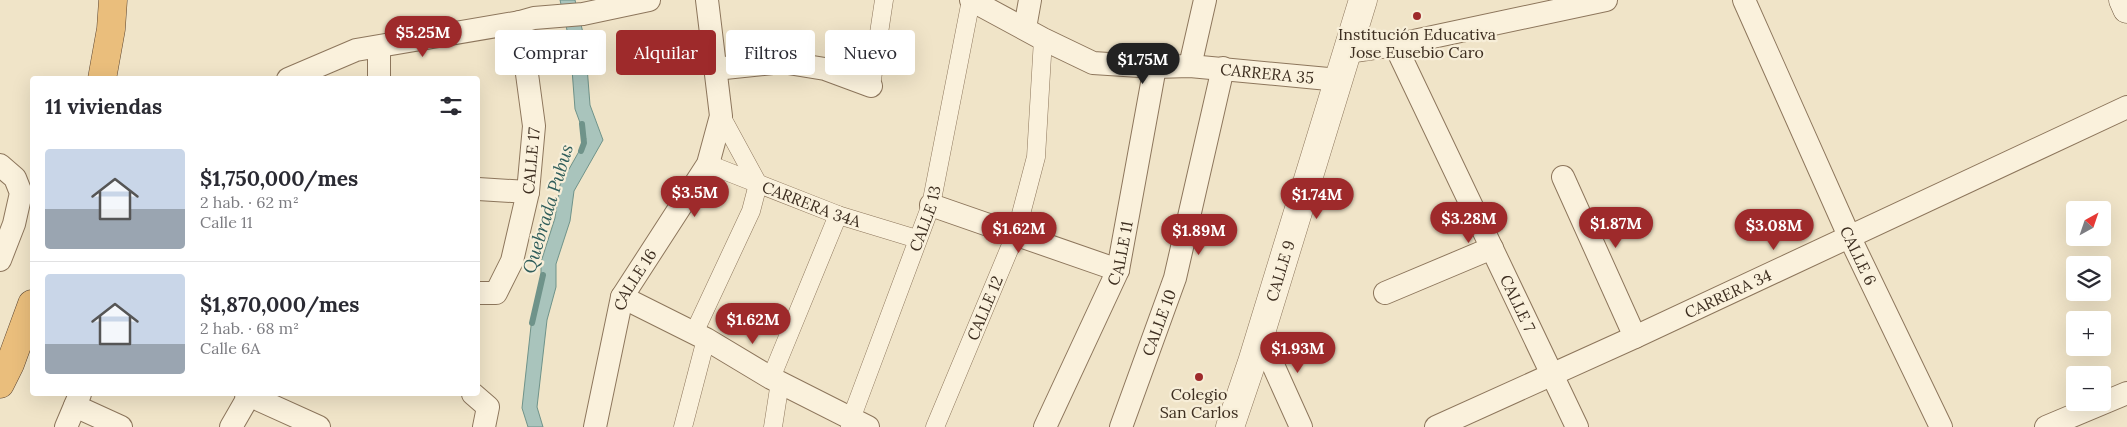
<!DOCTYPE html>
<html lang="es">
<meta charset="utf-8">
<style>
:root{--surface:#fff;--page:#f2f2f3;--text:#2b2b33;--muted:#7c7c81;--line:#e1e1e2;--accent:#9e2a2b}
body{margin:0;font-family:Lora,serif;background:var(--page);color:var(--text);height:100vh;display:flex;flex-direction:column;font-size:19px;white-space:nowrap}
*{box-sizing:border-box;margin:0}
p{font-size:16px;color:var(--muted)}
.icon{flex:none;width:28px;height:28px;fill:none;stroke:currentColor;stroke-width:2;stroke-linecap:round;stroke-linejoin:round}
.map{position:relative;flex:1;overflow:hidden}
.sheet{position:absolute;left:30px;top:76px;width:450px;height:320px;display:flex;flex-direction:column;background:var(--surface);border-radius:5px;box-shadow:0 5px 20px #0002}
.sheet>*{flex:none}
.guide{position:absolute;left:495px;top:30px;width:475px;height:45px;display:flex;gap:10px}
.needle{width:32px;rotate:40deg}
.fabs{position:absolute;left:2066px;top:201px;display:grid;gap:10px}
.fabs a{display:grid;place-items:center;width:45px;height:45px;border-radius:5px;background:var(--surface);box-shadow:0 5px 20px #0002;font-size:25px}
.price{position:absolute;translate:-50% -42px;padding:0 11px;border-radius:18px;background:var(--accent);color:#fff;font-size:16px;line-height:32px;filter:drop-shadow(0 1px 2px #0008)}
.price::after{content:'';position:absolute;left:50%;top:30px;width:15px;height:11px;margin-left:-8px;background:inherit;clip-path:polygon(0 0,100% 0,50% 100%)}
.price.current{background:#222;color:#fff}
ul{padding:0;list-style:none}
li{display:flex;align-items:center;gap:15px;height:125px;padding:0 15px}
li+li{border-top:1px solid var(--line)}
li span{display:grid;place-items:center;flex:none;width:140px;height:100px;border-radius:5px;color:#555}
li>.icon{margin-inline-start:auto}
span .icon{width:60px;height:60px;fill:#fffc;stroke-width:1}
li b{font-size:21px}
h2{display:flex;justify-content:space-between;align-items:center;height:60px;padding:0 15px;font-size:21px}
.tag{padding:0 18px;border-radius:5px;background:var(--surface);box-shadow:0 5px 20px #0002;font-size:18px;line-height:45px}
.tag.current{background:var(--accent);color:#fff}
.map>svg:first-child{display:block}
.water{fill:#a9c4bc;stroke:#6f938a}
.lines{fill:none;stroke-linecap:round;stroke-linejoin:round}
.stream{stroke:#6f938a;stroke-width:6}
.pedestrian-casing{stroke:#8d765c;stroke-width:19}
.minor-casing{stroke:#8d765c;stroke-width:24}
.tertiary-casing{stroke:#8d765c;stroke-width:29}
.secondary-casing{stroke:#6f573f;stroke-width:29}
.trunk-casing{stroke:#5b4430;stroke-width:29}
.pedestrian{stroke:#faf1dc;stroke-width:18}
.minor{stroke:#faf1dc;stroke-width:22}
.tertiary{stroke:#faf1dc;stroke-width:28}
.secondary{stroke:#faf1dc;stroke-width:28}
.trunk{stroke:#eabe7c;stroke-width:28}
.poi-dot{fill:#9e2a2b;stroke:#f7eed8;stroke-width:2}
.labels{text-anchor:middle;stroke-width:4.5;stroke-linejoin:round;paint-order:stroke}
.poi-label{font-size:16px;fill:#3d2e20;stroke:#f7eed8}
.street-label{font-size:16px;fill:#3d2e20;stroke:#f7eed8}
.water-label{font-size:18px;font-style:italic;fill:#2f5d5a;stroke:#f7eed8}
</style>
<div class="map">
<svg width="2127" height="427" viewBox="0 0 2127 427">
<rect width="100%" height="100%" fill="#f0e4c8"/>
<path class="water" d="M560,0H575L585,41L590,105L603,140L574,191L570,221L556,264V287L547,320L537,407L543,427H528L522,408L532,317L541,284V262L555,218L560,185L586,139L575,109L570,43Z"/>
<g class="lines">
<path class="stream" d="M581,151L584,143L582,124
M532,323L543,275"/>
<defs>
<g id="pedestrian">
<path d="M871,86L884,0"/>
<path id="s1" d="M708,164L838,215L917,239"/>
<path d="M694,333L751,211L758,184L721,116"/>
<path d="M771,378L838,215"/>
<path d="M683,427L706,339"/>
<path d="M773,427L780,382"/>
<path id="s2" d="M850,427L851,419L931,205L971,0"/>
<path id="s3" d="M935,427L1016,233L1036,157L1043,39"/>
</g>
<g id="minor">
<path id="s4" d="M971,0L1043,39L1093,63L1155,67L1190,66L1339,80"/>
<path id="s5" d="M1744,0L1849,236L1941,427"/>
<path d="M1025,28L1030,0"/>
<path id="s6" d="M1395,45L1577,427"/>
<path d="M1348,52L1395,45L1606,0"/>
<path d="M1190,66L1205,0"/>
<path d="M715,69L782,62L825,69L871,86"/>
<path d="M288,79L356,50L520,22L534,18L583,14L649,0"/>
<path d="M379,79V47"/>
<path d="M0,165L15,178L21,193L14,224L0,260"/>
<path d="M1563,177L1635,337"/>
<path d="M478,189L528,192"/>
<path d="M931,205L1118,270"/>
<path id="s7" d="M478,293H496L512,261L528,192L534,126L520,22"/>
<path d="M1385,293L1492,248"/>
<path d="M622,297L706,339L771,378L868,427"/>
<path d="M1260,336L1301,427"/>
<path d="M246,394L319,427"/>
<path d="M473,394L488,407L484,427"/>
<path d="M75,406L121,427"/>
<path d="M66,427L80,394"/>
<path d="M231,427L250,394"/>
<path id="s8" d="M595,427L622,297L708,164L721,116L707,0"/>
<path id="s9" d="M1045,427L1118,270L1155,67"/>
<path id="s10" d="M1121,427L1175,278L1223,68"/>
<path id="s11" d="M1436,427L1635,337L2127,107"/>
<path d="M2046,427L2127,393"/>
</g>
<g id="tertiary">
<path id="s12" d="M1230,427L1252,362L1363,0"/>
</g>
<path id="secondary" d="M2123,0L2127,9"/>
<path id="trunk" d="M102,79L111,29L113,0
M0,384L10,364L32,304"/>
</defs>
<use href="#pedestrian" class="pedestrian-casing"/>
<use href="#minor" class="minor-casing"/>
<use href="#tertiary" class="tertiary-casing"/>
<use href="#secondary" class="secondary-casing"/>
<use href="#trunk" class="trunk-casing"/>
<use href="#pedestrian" class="pedestrian"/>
<use href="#minor" class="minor"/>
<use href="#tertiary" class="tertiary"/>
<use href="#secondary" class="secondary"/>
<use href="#trunk" class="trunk"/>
</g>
<g class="poi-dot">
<circle cx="1417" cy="16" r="5"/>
<circle cx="1199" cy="377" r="5"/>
</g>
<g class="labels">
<g class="poi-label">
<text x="1417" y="40">Institución Educativa<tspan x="1417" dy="18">Jose Eusebio Caro</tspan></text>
<text x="1199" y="400">Colegio<tspan x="1199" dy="18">San Carlos</tspan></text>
</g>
<g class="street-label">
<text dy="6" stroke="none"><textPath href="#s4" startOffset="312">CARRERA 35</textPath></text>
<text dy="6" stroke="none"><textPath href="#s7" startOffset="156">CALLE 17</textPath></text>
<text dy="6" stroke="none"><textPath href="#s1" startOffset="111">CARRERA 34A</textPath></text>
<text dy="6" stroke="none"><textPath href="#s2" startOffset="222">CALLE 13</textPath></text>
<text dy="6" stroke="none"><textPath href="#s9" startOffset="190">CALLE 11</textPath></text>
<text dy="6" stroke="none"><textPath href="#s5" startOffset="280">CALLE 6</textPath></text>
<text dy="6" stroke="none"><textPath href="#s12" startOffset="164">CALLE 9</textPath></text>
<text dy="6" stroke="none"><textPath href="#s8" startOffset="154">CALLE 16</textPath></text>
<text dy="6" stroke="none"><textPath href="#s11" startOffset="321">CARRERA 34</textPath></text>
<text dy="6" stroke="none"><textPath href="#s6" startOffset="286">CALLE 7</textPath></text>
<text dy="6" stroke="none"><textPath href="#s3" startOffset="129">CALLE 12</textPath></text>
<text dy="6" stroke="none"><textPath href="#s10" startOffset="111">CALLE 10</textPath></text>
</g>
<g class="water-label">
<text transform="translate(548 209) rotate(-73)" y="6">Quebrada Pubus</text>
</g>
</g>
</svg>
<div class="fabs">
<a><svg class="needle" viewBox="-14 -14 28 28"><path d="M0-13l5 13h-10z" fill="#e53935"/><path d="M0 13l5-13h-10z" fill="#7c7c81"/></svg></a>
<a><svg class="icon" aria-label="layers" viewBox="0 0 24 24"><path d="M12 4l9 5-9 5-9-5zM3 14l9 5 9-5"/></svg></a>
<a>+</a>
<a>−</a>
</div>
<b class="price" style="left:423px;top:58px">$5.25M</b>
<b class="price current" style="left:1143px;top:85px">$1.75M</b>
<b class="price" style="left:695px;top:218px">$3.5M</b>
<b class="price" style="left:1317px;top:220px">$1.74M</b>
<b class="price" style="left:1469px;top:244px">$3.28M</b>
<b class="price" style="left:1616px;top:249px">$1.87M</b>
<b class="price" style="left:1774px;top:251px">$3.08M</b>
<b class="price" style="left:1019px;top:254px">$1.62M</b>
<b class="price" style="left:1199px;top:256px">$1.89M</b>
<b class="price" style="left:753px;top:345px">$1.62M</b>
<b class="price" style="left:1298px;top:374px">$1.93M</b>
<div class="guide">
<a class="tag">Comprar</a>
<a class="tag current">Alquilar</a>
<a class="tag">Filtros</a>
<a class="tag">Nuevo</a>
</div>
<section class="sheet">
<h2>11 viviendas<svg class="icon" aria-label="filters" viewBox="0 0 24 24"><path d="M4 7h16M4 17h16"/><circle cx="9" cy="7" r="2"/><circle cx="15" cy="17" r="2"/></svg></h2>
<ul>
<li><span style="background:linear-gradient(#c9d6e8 60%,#9aa5b1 0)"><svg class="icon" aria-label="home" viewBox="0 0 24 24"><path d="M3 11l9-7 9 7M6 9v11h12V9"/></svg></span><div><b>$1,750,000/mes</b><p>2 hab. · 62 m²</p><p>Calle 11</p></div></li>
<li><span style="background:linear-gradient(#c9d6e8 70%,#9aa5b1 0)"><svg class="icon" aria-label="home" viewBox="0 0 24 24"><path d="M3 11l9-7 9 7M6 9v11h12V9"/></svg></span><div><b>$1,870,000/mes</b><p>2 hab. · 68 m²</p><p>Calle 6A</p></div></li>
</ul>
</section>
</div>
